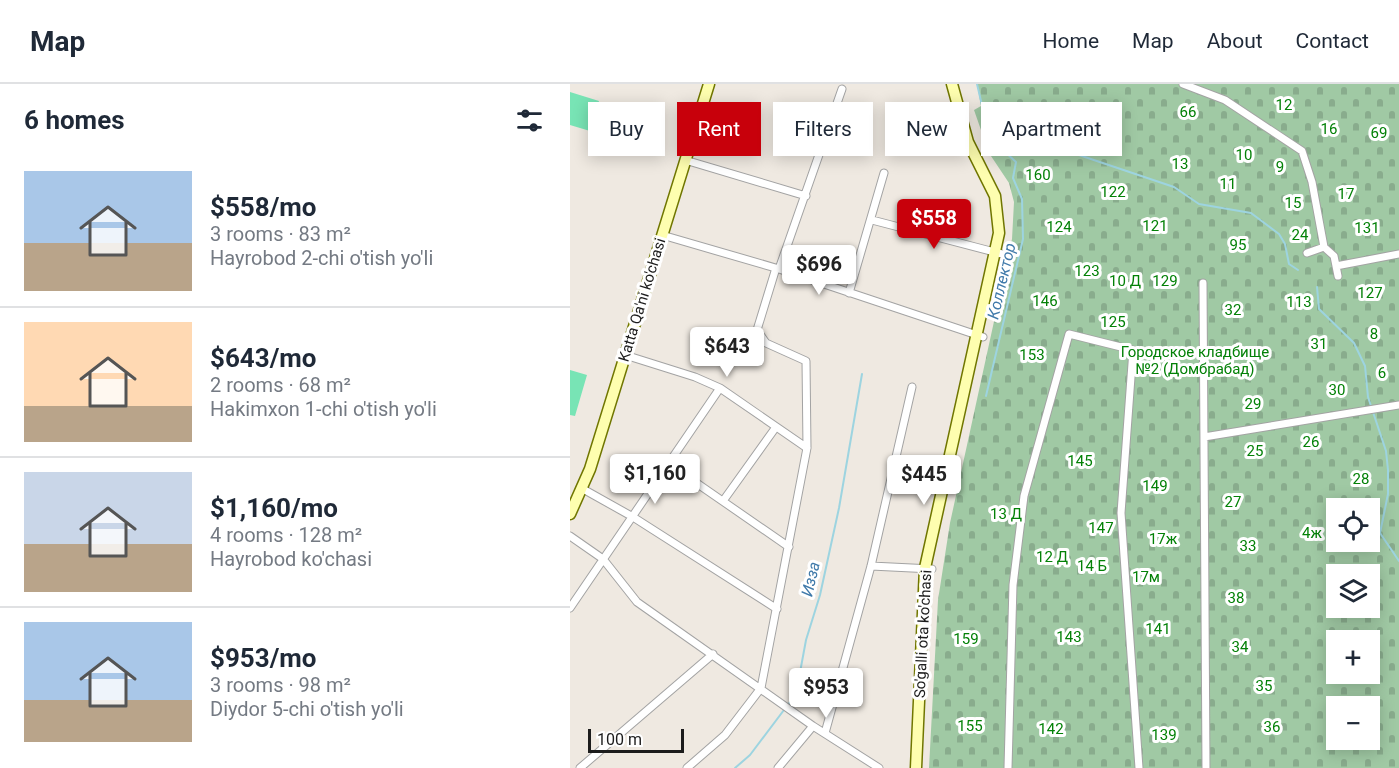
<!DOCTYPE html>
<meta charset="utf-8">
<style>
:root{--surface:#fff;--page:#f2f2f3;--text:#1f2937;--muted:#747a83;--line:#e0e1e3;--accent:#c8000b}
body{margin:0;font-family:Roboto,sans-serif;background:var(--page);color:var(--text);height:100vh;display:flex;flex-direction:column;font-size:22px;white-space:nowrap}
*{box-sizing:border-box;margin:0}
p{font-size:20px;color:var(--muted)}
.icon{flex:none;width:33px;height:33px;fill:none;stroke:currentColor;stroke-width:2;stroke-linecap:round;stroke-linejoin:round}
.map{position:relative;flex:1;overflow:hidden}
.sheet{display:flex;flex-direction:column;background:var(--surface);width:570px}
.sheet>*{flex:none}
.banner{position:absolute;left:18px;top:18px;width:570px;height:54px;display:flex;gap:12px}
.tools{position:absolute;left:756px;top:414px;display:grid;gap:12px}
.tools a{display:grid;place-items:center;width:54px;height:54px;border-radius:0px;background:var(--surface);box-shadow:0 3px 15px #0003;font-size:30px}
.scale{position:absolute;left:18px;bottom:15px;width:96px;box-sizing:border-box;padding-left:6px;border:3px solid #1c1c1c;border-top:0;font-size:16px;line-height:21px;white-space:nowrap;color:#1c1c1c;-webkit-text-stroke:4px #fff;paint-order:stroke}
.price{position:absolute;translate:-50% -51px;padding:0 14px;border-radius:6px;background:#fff;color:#222;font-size:20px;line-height:39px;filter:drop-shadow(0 2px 3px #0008)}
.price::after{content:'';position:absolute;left:50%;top:36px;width:18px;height:14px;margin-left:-9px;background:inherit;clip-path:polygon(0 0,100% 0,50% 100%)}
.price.current{background:var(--accent);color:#fff}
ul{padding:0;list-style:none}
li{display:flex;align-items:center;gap:18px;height:150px;padding:0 24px}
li+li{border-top:2px solid var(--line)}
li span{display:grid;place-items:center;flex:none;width:168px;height:120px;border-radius:0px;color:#555}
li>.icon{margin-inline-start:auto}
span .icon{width:72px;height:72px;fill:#fffc;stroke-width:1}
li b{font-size:26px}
h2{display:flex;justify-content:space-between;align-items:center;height:72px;padding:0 24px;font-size:26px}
.pill{padding:0 21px;border-radius:0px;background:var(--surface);box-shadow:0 3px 15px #0003;font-size:21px;line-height:54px}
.pill.current{background:var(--accent);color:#fff}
header{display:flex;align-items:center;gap:36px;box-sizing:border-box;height:84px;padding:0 30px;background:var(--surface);border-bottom:2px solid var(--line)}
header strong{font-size:28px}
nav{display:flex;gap:33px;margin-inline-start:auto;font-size:21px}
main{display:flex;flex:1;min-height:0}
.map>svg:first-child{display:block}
.cemetery{fill:url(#cemetery-stones);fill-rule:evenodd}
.pitch{fill:#78e4b5}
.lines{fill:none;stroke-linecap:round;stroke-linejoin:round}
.stream{stroke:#9dd4e0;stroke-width:2}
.minor-casing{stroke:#a3a3a3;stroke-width:9}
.secondary-casing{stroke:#707600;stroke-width:13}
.minor{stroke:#fff;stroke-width:7}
.secondary{stroke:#fefeaf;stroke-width:10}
.labels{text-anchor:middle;stroke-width:6;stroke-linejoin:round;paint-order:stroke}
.park-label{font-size:15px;fill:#038107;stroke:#fff}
.street-label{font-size:15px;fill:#1c1c1c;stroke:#fff}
.water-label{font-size:16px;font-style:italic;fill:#407aaa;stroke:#fff}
</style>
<header>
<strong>Map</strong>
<nav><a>Home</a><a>Map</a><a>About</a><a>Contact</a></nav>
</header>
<main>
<section class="sheet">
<h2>6 homes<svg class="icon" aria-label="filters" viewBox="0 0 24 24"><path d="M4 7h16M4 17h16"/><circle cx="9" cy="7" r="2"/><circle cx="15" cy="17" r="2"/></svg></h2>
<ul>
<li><span style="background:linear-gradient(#a9c7e8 60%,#b9a48a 0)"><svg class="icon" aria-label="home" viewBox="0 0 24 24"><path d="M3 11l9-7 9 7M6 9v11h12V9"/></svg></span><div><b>$558/mo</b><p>3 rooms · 83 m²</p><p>Hayrobod 2-chi o'tish yo'li</p></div></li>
<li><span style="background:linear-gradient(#ffd9b3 70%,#b9a48a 0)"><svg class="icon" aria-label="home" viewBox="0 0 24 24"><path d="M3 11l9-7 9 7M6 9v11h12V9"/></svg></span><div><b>$643/mo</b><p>2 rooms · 68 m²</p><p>Hakimxon 1-chi o'tish yo'li</p></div></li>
<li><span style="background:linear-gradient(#c9d6e8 60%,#b9a48a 0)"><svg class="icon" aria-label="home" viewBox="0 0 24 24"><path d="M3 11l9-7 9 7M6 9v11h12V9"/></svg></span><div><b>$1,160/mo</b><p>4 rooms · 128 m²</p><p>Hayrobod ko'chasi</p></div></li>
<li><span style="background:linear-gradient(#a9c7e8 65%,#b9a48a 0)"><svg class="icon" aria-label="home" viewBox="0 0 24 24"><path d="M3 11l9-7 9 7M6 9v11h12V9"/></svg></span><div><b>$953/mo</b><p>3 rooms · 98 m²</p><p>Diydor 5-chi o'tish yo'li</p></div></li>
</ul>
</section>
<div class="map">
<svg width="829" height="684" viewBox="0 0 829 684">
<defs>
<pattern id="cemetery-stones" width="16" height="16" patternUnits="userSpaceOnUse" patternTransform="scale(1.5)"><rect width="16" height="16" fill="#a0c9a4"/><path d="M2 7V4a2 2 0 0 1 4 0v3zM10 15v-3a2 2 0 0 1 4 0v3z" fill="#89ac8d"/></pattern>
</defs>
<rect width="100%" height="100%" fill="#efe9e1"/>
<path class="cemetery" d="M407,0H829V684H359L368,516L380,439L442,155L444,118L439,99L419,69L404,26L411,22ZM766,424H800V458H766ZM766,490H800V524H766ZM766,556H800V590H766ZM766,622H800V656H766Z"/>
<path class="pitch" d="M0,8L29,17L20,47L0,41Z
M0,286L17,291L5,332L0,331Z"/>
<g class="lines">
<path class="stream" d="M407,0C416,37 416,52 446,78L443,94L452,115L453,155L416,312
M427,61L445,66L488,67L506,70L604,103L629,120L681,129L709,150L715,160L719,180L728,186
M747,203L749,225L784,259L795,282L798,313L816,367L818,386V410L810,449L829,477
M165,684L180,671L226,610L236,556L250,511L269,424L292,290"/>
<defs>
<path id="minor" d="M613,0L655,16L732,67L742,98L754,163L764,172L766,182L829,170
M115,76L236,112
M302,136L432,170
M92,151L209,185L413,253
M737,169L754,163
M766,182L768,192
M209,185L272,5
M633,199L636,684
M279,209L314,89
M55,271L125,293L150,304L237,364
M634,353L829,321
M99,380L219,463
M13,405L63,433L207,525
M153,417L206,343
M0,452L33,475L67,518L243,642L309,684
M301,482L362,485
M0,524L150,304
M255,649L301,482L342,303
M10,684L143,570
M117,684L155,651L191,604L237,364L236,277L196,259L187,246L206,184
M208,684L243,642
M438,684L443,501L454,412L499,250L563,266L551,429L569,684"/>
<path id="secondary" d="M0,430L20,385L139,0
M346,684L355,484L429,149L425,112L398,58L382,0"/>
</defs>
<use href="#minor" class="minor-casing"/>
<use href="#secondary" class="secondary-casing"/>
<use href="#minor" class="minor"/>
<use href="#secondary" class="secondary"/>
</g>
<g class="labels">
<g class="park-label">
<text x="714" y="26">12</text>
<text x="618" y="33">66</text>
<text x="759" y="50">16</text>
<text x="809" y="54">69</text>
<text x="674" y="76">10</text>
<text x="610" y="85">13</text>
<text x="710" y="88">9</text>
<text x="468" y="96">160</text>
<text x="658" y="105">11</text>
<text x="543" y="113">122</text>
<text x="776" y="115">17</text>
<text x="723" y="124">15</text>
<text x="585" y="147">121</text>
<text x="489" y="148">124</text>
<text x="797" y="149">131</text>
<text x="730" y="156">24</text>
<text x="668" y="166">95</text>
<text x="517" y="192">123</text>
<text x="555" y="202">10 Д</text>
<text x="595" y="202">129</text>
<text x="800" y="214">127</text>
<text x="475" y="222">146</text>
<text x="729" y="223">113</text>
<text x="663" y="231">32</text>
<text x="543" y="243">125</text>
<text x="804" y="255">8</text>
<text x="749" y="265">31</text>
<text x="625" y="273">Городское кладбище<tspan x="625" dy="17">№2 (Домбрабад)</tspan></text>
<text x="462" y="276">153</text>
<text x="812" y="294">6</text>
<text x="767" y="311">30</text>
<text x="683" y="325">29</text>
<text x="741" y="363">26</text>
<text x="685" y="372">25</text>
<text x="510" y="382">145</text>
<text x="791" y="400">28</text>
<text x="585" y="407">149</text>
<text x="663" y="423">27</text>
<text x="436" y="435">13 Д</text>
<text x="531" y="449">147</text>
<text x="742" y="454">4ж</text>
<text x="593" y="460">17ж</text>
<text x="678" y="467">33</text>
<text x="482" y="478">12 Д</text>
<text x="522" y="487">14 Б</text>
<text x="576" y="498">17м</text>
<text x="666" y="519">38</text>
<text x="588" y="550">141</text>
<text x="499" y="558">143</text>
<text x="396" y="560">159</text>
<text x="670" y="568">34</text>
<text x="694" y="607">35</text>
<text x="400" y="647">155</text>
<text x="702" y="648">36</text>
<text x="481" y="650">142</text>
<text x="594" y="656">139</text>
</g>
<g class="street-label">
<text transform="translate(72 216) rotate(-73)" y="5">Katta Qa'ni ko'chasi</text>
<text transform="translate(353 550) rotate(-87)" y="5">So'galli ota ko'chasi</text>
</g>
<g class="water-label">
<text transform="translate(431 197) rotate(-77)" y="6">Коллектор</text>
<text transform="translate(240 495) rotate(-77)" y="6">Изза</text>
</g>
</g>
</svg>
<div class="tools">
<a><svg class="icon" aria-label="locate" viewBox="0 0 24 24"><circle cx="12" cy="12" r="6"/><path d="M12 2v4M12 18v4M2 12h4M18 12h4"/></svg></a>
<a><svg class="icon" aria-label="layers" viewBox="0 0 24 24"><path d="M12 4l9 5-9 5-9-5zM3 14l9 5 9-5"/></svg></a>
<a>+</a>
<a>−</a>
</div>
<div class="scale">100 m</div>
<b class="price current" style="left:364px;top:166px">$558</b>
<b class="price" style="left:249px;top:212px">$696</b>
<b class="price" style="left:157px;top:294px">$643</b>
<b class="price" style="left:85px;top:421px">$1,160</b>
<b class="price" style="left:354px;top:422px">$445</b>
<b class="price" style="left:256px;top:635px">$953</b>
<div class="banner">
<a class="pill">Buy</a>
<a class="pill current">Rent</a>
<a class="pill">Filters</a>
<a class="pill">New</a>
<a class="pill">Apartment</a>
</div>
</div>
</main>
